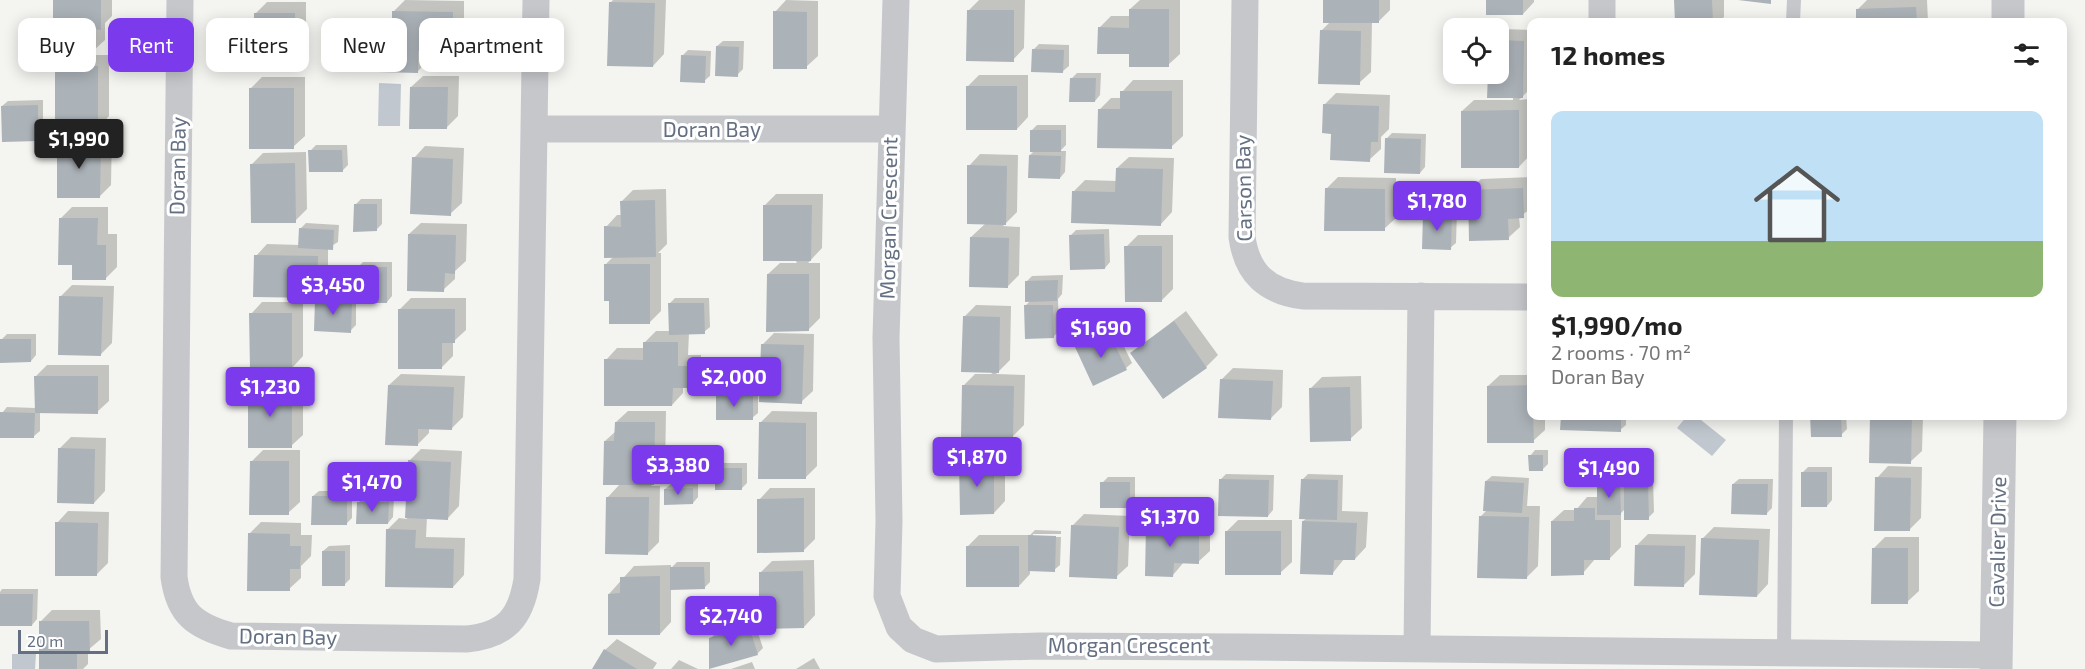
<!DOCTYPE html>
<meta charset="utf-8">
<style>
:root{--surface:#fff;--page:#f2f2f2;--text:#222;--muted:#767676;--line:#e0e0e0;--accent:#7c3aed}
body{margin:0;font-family:"Exo 2",sans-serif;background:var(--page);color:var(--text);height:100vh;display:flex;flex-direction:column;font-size:22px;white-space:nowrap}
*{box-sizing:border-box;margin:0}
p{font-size:20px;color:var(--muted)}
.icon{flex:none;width:33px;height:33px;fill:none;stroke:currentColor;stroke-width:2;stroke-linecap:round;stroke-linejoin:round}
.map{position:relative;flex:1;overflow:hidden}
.side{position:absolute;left:1527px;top:18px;width:540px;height:402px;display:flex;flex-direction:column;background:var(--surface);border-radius:12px;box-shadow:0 3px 15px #0003}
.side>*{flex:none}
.banner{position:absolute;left:18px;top:18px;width:570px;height:54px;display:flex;gap:12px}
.tools{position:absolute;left:1443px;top:18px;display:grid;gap:12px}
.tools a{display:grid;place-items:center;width:66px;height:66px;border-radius:12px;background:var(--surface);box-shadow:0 3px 15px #0003;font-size:30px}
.scale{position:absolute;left:18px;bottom:15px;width:90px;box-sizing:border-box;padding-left:6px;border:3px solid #647082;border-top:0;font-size:16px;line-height:21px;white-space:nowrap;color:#647082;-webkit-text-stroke:4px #fff;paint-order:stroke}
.price{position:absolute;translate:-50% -51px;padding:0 14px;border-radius:6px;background:var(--accent);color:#fff;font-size:20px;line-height:39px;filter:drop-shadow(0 2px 3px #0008)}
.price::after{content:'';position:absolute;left:50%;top:36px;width:18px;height:14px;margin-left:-9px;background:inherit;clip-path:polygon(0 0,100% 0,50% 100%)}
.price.on{background:#222;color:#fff}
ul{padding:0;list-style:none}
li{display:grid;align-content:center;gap:12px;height:318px;padding:0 24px}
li+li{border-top:2px solid var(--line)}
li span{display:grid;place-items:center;height:186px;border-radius:12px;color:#555}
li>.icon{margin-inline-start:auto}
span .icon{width:108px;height:108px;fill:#fffc;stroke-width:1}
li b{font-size:26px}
h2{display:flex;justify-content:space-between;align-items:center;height:72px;padding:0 24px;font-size:26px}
.chip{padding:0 21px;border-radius:12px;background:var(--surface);box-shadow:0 3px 15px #0003;font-size:21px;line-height:54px}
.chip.on{background:var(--accent);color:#fff}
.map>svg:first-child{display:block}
.water{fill:#c0c7ce}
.shadow{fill:#0003}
.building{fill:#abb2b8}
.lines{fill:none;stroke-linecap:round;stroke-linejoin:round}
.service{stroke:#c5c7cb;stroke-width:14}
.minor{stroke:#c5c7cb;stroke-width:27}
.tertiary{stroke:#c5c7cb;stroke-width:33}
.labels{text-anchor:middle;stroke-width:6;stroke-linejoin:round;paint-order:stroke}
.street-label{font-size:21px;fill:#647082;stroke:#fff}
</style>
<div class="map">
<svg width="2085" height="669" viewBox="0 0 2085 669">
<rect width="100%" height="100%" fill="#f4f5f1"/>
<path class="water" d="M379,83L401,84L400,126H378Z
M1687,416H1696L1726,440L1712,456L1677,428Z
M12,654H36L35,669H12Z"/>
<path class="shadow" d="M55,0H112V16L105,23V40L93,51Z
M405,0L464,1V38L453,50L429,49V60L418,71L379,43L393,31V12Z
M613,0H666L664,54L653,66L610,3Z
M786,0L818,1V56L806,67L775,12Z
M979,0H1025L1024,48L1013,60L968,11Z
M1140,0H1180V54L1168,65L1130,53L1099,28L1111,16H1130V9Z
M1324,0H1390V10L1378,22H1372L1371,72L1359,83L1321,31L1330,22Z
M1488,0H1534V2L1523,14Z
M1676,0H1724V17L1719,22H1676Z
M1867,0H1927L1928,22H1858L1857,10Z
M267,2H306V59L295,71L255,14Z
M1501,29L1532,30V87L1519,100L1530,99V155L1519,167L1462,111L1474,100H1513V97L1489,96V74H1498V32Z
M723,41H744L743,69L737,75L717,46Z
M1039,44L1069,45V66L1063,71L1033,50Z
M688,50L711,51L710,76L704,81L683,55Z
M68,55H109V116L98,128H77V131H112L111,185L100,196L59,142L73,128L56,67Z
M1077,73H1101L1100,95L1095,101L1072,78Z
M979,75H1028V117L1017,129L968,86Z
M423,76H459L458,116L446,128L411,87Z
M262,77H305V136L293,147L250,89Z
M1133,80H1183V136L1171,147L1099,110L1111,98H1122V92Z
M1336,93L1390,95L1389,129L1381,137V149L1369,160L1333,132L1324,105Z
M43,100V134L38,139L2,106L8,101Z
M1037,125H1066V145L1060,151H1066L1065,172L1060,178L1030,155L1035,150L1032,130Z
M1392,133L1426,134L1425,167L1420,173L1386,139Z
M316,145H347L348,165L342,171L310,151Z
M425,146L464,148L462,203L450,214L414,158Z
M306,152L307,209L295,221L251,165L263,153Z
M980,154L1018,155L1017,212L1003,226L1020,227L1019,275L1007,287L971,237L986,223L969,166Z
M1129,157L1174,158L1172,212L1161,224L1074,191L1085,180L1117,181V168Z
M1338,177L1396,178V218L1384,229L1326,189Z
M1532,177V208L1519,217L1520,227L1508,238L1469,190L1481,179Z
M666,189L667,244L658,253H661V311L649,323L610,300L606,264L614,256L606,227L617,215H622V201L633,190Z
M776,194H823L822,248L808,263H820V318L808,330L768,274L780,263H797L765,205Z
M361,199H382V224L376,230L355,205Z
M72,207H108V234H117V267L105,279L74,264L60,219Z
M1430,209L1457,210L1456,243L1450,248L1425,215Z
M306,223L339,225L338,242L328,248V285L318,295L357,296V268L363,262H392V296L387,302L356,301V325L350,331L316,301L320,297L255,296L256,256L267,244L300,245V229Z
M421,223L467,224L466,261L455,271V279L443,290L409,234Z
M1109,229L1110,262L1105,268L1070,236L1076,230Z
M1138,235H1173V289L1161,301L1126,247Z
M1063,275L1062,294L1058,299L1059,331L1053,337L1025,306L1031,300L1027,281L1032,276Z
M72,285L114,286L112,343L100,355L60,297Z
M411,298H466V330L453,342V356L441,368L399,310Z
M675,298H709L710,327L704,332L689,333L688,355H701V375L689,387H683V393L672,405L606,360L617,348H645V342L656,331H670L669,304Z
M262,302H303V356L292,368L251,314Z
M976,305L1011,306L1010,360L996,374L1025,375L1024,425L1012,437L963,386L975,374H992L964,317Z
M1186,311L1218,355L1206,367L1163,397L1132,353Z
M1114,326L1132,363L1126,368L1076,347L1082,342Z
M774,333L814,334L813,391L801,402L762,345Z
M7,334H36V355L31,361L1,340Z
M47,365H109V401L97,412H40V431L34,436L2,413L7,407L36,408L35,377Z
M1233,368L1283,370L1282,407L1270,419L1221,380Z
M401,374L465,376L463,417L451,429L429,428V433L417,445L389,385Z
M1500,375H1532V416H1545V430L1533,441L1488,386Z
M261,376H303V435L291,446L249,387Z
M1361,376L1362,428L1350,439L1311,388L1322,377Z
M723,390H758V413L752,418L717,396Z
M628,411H666L665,472L651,486H660L659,542L647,554L607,498L621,483L605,441L616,431V422Z
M772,411L817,412V466L805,478L760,423Z
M1562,416H1626V425L1620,430L1562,429Z
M1812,416H1846L1847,429L1841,435L1812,436Z
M1872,416H1923L1922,451L1910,462H1871Z
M71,437L106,438L105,491L94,503L59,449Z
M421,449L462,451L459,506L448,518L427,517L426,537L465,538L464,575L453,587L387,530L399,518L407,519L409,461Z
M263,450H300V502L288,513L251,462Z
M972,450H1005V501L994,513L961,462Z
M1535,450H1548V464L1543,469L1530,456Z
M723,463H747V483L741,489L717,469Z
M1888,466L1922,467L1921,518L1909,530L1877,478Z
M1808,467H1832V500L1827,506L1802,473Z
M1226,474L1274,475L1273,510L1268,516L1220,480Z
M1308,474L1343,475L1342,511L1368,512L1366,547L1355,559H1344L1332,574L1303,521L1307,518L1302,480Z
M1492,476L1529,478L1527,506H1540L1538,566L1527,577L1480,517L1487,510L1486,481Z
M1108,477H1135V501L1129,506L1102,483Z
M1604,478H1625V484L1631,478H1653L1654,512L1648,518L1626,508L1621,513V547L1609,559H1595L1583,573L1552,521L1564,510H1576L1587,497H1598V484Z
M1739,479H1773L1772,508L1767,513L1733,484Z
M698,483V497L693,503L665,489L671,484Z
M770,488H815V539L803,551L759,500Z
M319,491H352V518L346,524L313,496Z
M364,497H394L393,517L388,523L358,503Z
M68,511L109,512L108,563L97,574L57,523Z
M1084,514L1130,516L1128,566L1116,577L1072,526Z
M1159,514L1210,515V551L1198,562H1184L1173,575L1147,526Z
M1238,520H1292V562L1280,573L1226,532Z
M261,522L301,523V535H312L311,556L301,566V578L289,589L249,534Z
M1714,527L1770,529L1768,584L1757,596L1702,539Z
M1035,530L1061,531V534H1033V537H1061L1060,565L1054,570H1030V574L1019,586L967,547L979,535H1030Z
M1648,534L1696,535L1695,574L1684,585L1637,545Z
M1885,537H1919V591L1907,602L1873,549Z
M350,545V579L345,584L323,551L329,546Z
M814,560L815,615L804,627L760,573L772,561Z
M677,562H710V582L704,588H671V622L660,634L609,594L634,566L671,565V568Z
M2,589H38L37,619L32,625H0V592Z
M52,610H100L101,639L88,650V664L83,669H40V622Z
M754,621L763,648L757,654L710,639L716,633Z
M617,639L657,663L653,669H594L605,650Z
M814,658L820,669H796Z
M679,660L698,669H671Z
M752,662L755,669H731Z"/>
<path class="building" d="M53,0H101V30L94,29V53H53Z
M1323,0H1379V23H1323Z
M1486,0H1523V15H1486Z
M1674,0H1712L1713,22H1675Z
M1738,0H1771V4Z
M609,2L655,3L653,67L607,66Z
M1916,7L1917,22H1856V9Z
M1129,9H1169V67H1129V54H1097L1098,27L1129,28Z
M967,10H1014V62L966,61Z
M392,11L453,12V51H418V73L378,72V42H392Z
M773,11L807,12V69H773Z
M254,13H295V72H254Z
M1320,30L1361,31L1360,85L1318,84Z
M1498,40L1524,41L1523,98H1487L1488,74H1498Z
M716,46L739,47L738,77L715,76Z
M1032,49L1064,50L1063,73L1031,72Z
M681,55L706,56L705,83L680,82Z
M55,66H98V129L55,130Z
M1070,78H1096L1095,102H1069Z
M966,86H1017V130H966Z
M410,87H448L447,129H409Z
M249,88H294V149H249Z
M1120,91H1172V149L1097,148L1098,109H1120Z
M1323,104L1379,106L1378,142H1371L1370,162L1330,160L1331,134L1322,133Z
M38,105V141L2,142L1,106Z
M1519,110V168H1461V111Z
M1030,130H1061V152H1030Z
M1385,138L1421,139L1420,174L1384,173Z
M57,142H101L100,198H57Z
M308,150H342L343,172H309Z
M1029,155L1061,156L1060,179L1028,178Z
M412,157L453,159L451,216L410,214Z
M295,163L296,223H251L250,164Z
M967,165L1007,166L1006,225L967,224Z
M1116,168L1163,169L1161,226L1071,223L1072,191L1115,192Z
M1325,188L1385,189V231H1324Z
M1523,188L1524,218L1508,219L1509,240L1469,241L1468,190Z
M655,200L656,257L604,258V226L621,227L620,201Z
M354,204H377V231L353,232Z
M763,205H812L811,261H763Z
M1423,214L1452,215L1451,250L1422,249Z
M59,218H98L97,245H106V280H72V265H58Z
M299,228L334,230L333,250L298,248Z
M408,234L456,235L455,274L445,273L444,292L407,291Z
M1104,234L1105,269L1070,270L1069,235Z
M970,237L1009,238L1008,288L969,287Z
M1124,246H1162V302H1125Z
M254,255L318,256L317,298L253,297Z
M604,264H650V324H609V301H604Z
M356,267H387V303H355Z
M767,274H809V331L766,332Z
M1058,280L1057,301L1025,302V281Z
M59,296L103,297L101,356L58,355Z
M315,300L352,302L351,333L314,331Z
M668,303H704L705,334L669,335Z
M1024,305H1053L1054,338L1025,339Z
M398,309H455V343H442V369H398Z
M249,313H292V369L250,370Z
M963,316L1000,317L999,373L961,372Z
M1174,321L1207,368L1163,399L1130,353Z
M1108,331L1127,370L1093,386L1075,347Z
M0,339H31V362L0,363Z
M643,342H678V366H690V388H673L672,406H604V359L643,360Z
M761,344L804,345L802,404L759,402Z
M34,376H98V414L35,413Z
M1220,379L1273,381L1271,420L1218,418Z
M388,385L454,387L452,430L418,429V446L385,445Z
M962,385L1014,386L1013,438L961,437Z
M1532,385L1534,443H1487V386Z
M248,387H292V448H248Z
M1350,387L1351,441L1310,442L1309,388Z
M716,395H753V420H716Z
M0,412L35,413L34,438H0Z
M1561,416H1621V432L1560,430Z
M1810,416H1841L1842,437H1811Z
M1870,416H1912L1911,464L1869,463Z
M615,422H655L654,485H603L604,441H614Z
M759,422L806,423V479H758Z
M58,448L95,449L94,504L57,503Z
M1528,455H1543V471H1529Z
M408,460L451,462L448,520L405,518Z
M250,461H289V515H249Z
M959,461H994V514L960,515Z
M715,468H742V490H715Z
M1801,472H1827V507H1801Z
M1875,477L1911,478L1910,531H1874Z
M1219,479L1269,480L1268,517L1218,516Z
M1301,479L1338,480L1337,520L1299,519Z
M1485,481L1524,483L1522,513L1483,511Z
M1100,482H1130V508H1100Z
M1597,483H1620L1621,515H1597Z
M1624,483H1648L1649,520H1624Z
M1732,484H1768L1767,515L1731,514Z
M693,488V504L664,505V489Z
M312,496H347V525H311Z
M606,497H649L648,555L605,554Z
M804,498V552L757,553V499Z
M357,502H389L388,524H356Z
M1574,508H1595V520H1610V560H1584V575L1551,576V521H1574Z
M1479,516L1529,517L1527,579L1477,578Z
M1302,521L1357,523L1355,560H1334L1333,575L1300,574Z
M55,522L98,523L97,576H55Z
M1071,525L1119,527L1117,579L1069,577Z
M1146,525L1199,526V564L1174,563L1173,577L1145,576Z
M386,529L416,530L415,548L454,549L453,588L385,587Z
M1225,531H1281V575H1225Z
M248,533L290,534V546H301L300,569H290V591H247Z
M1028,535L1056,536L1055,572L1028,571Z
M1701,538L1759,540L1757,597L1699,595Z
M1635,545L1685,546L1684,587L1634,586Z
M966,546H1019V587H966Z
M1872,548H1908V604H1871Z
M322,551H345V586H322Z
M670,567H704L705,589L670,590Z
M803,571L804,628L759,629V572Z
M660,576V635H608V594L620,593V577Z
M0,594H33L32,626H0Z
M39,621H89L90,652H77V669H39Z
M749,626L758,655L709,669V638Z
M604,649L637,669H592Z"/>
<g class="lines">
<path class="service" d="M1793,22L1794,0
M1784,652L1786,416"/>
<path class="minor" d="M180,0L174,577C179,615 196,626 231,636L466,639C506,635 521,618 527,579L536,0
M896,0L886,338L889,521L887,596L899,627L913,640L936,649L1039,646L1241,647L1996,655
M1245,0L1242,237C1247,274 1267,291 1303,296L1532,297
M1602,22V0
M534,129H891
M1417,649L1421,296"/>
<path class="tertiary" d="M2008,22V0
M1996,669L2000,416"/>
</g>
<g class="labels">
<g class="street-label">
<text x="712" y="137">Doran Bay</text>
<text transform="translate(178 166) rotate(-89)" y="7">Doran Bay</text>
<text transform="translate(1244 188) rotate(-91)" y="7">Carson Bay</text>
<text transform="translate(889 218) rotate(-89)" y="7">Morgan Crescent</text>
<text transform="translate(1998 542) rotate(-89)" y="7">Cavalier Drive</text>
<text transform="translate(288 637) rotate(1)" y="7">Doran Bay</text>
<text x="1129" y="653">Morgan Crescent</text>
</g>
</g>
</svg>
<div class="tools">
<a><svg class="icon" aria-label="locate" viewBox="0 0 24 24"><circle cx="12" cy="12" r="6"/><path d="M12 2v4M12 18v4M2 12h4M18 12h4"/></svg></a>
</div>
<div class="scale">20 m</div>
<b class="price on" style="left:79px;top:170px">$1,990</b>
<b class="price" style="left:1437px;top:232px">$1,780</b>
<b class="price" style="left:333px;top:316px">$3,450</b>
<b class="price" style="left:1101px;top:359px">$1,690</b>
<b class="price" style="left:734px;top:408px">$2,000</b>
<b class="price" style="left:270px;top:418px">$1,230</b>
<b class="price" style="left:977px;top:488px">$1,870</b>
<b class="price" style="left:678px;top:496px">$3,380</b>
<b class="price" style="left:1609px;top:499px">$1,490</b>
<b class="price" style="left:372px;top:513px">$1,470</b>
<b class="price" style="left:1170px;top:548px">$1,370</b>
<b class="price" style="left:731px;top:647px">$2,740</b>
<div class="banner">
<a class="chip">Buy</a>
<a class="chip on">Rent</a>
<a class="chip">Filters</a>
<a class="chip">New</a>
<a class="chip">Apartment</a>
</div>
<section class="side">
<h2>12 homes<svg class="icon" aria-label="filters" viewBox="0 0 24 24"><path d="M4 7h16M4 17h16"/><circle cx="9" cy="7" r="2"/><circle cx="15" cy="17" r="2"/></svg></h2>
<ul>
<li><span style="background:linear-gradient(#bfe0f5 70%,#8fb573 0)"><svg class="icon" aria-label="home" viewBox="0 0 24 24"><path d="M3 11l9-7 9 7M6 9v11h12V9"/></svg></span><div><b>$1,990/mo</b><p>2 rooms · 70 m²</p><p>Doran Bay</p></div></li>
</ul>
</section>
</div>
